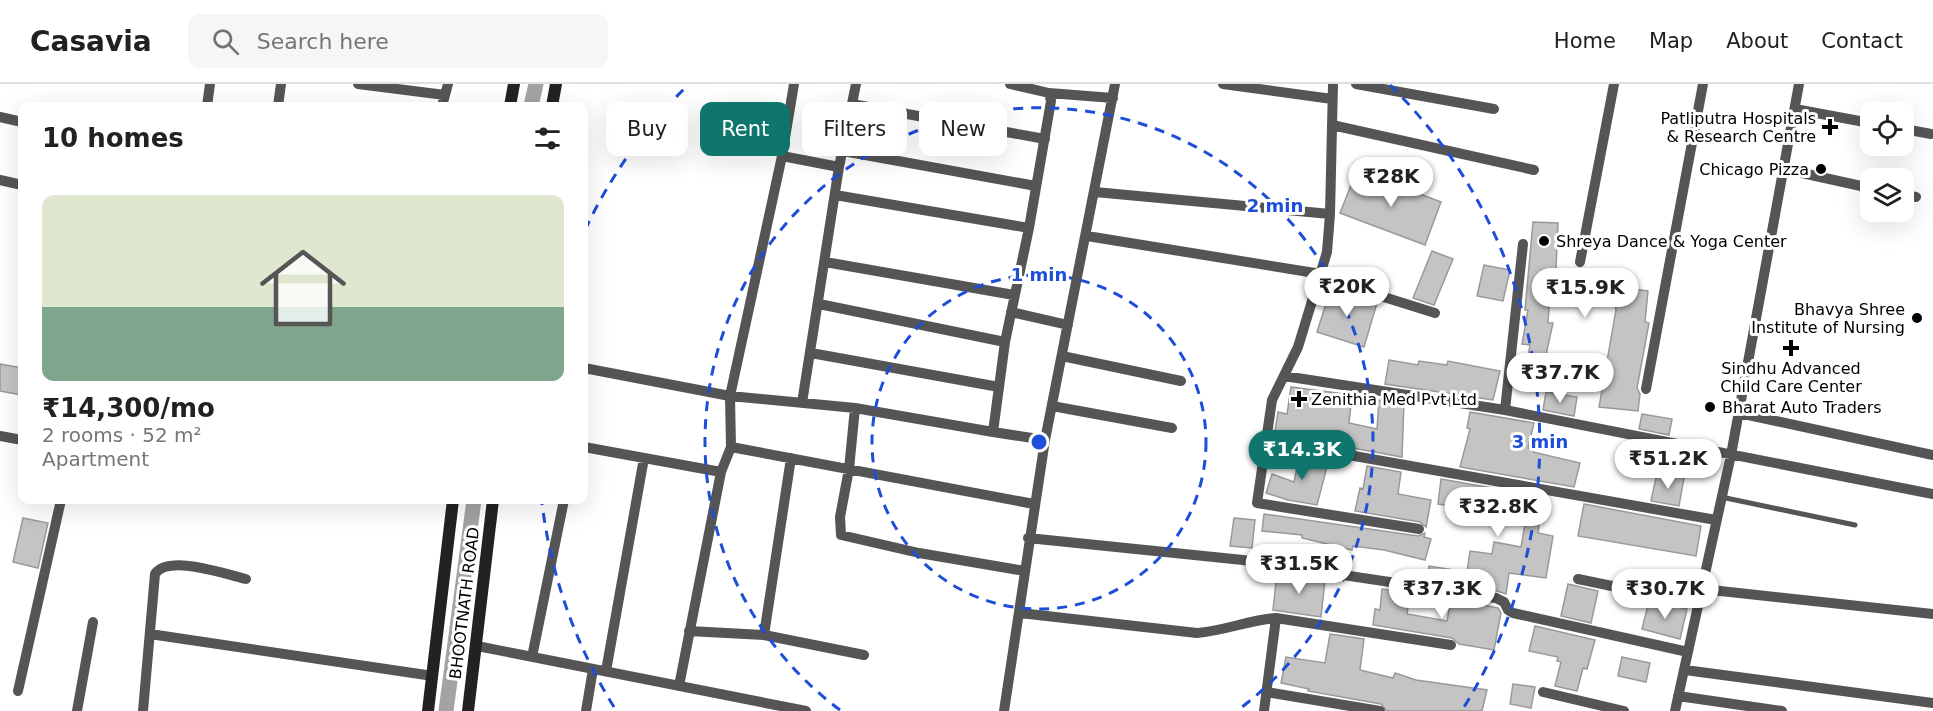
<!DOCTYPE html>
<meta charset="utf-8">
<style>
:root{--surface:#fff;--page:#f6f6f6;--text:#202124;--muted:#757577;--line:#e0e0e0;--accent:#0f766e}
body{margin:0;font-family:"DejaVu Sans",sans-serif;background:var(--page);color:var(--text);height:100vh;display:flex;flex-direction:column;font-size:22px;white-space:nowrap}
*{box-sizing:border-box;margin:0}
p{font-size:20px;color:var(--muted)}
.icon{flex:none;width:33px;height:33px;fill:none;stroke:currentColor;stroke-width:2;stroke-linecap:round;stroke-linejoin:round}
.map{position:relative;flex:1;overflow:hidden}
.panel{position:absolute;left:18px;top:18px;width:570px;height:402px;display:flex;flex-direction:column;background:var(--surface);border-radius:12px;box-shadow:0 6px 24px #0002}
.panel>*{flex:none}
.banner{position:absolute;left:606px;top:18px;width:570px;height:54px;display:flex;gap:12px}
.controls{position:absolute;left:1860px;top:18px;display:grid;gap:12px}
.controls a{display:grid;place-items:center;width:54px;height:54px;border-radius:12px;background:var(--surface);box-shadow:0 6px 24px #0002;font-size:30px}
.price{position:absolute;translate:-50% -51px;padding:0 14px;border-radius:21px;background:#fff;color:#222;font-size:20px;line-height:39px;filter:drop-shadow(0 2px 3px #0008)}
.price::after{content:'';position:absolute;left:50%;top:36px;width:18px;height:14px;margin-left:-9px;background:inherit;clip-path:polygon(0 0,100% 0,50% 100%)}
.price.active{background:var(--accent);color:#fff}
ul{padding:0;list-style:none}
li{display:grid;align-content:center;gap:12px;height:318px;padding:0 24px}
li span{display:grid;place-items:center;height:186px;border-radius:12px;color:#555}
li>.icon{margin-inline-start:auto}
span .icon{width:108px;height:108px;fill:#fffc;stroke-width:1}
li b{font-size:26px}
h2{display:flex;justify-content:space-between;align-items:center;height:72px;padding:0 24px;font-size:26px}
.tag{padding:0 21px;border-radius:12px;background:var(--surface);box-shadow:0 6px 24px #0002;font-size:21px;line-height:54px}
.tag.active{background:var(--accent);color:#fff}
header{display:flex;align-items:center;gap:36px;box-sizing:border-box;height:84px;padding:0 30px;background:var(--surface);border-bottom:2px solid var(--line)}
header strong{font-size:28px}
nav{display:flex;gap:33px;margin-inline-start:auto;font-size:21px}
.search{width:420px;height:54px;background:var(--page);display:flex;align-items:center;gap:15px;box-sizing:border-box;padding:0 21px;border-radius:12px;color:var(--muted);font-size:22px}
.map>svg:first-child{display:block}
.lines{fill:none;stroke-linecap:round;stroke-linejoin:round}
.canal{stroke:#a3a3a3;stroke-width:15}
.building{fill:#c4c4c4;stroke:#999;stroke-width:1.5}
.lane{stroke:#555;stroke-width:5}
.street{stroke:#555;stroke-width:10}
.secondary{stroke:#222;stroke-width:12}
.ring{fill:none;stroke:#1d4ed8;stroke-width:3;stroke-dasharray:10 8}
.poi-dot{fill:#000;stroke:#fff;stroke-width:2}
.labels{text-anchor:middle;stroke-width:6;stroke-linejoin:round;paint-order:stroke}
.poi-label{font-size:16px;fill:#000;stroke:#fff;text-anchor:end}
.street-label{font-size:16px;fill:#000;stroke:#fff}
.centre{fill:#1d4ed8;stroke:#fff;stroke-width:3}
.ring-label{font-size:18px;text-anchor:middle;font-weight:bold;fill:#1d4ed8;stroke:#fff;stroke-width:6;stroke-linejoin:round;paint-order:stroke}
</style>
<header>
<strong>Casavia</strong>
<div class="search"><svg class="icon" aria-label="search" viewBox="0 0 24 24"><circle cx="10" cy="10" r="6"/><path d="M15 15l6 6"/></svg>Search here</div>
<nav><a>Home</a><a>Map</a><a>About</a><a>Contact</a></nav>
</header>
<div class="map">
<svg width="1933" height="627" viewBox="0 0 1933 627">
<rect width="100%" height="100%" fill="#fff"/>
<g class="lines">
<path class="canal" d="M531,22L536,0
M446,627L474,416"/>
</g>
<path class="building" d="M1357,86L1441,118L1425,161L1340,129Z
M1533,138L1558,139L1556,185L1604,192L1603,201L1648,207L1645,238L1649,239L1637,304L1640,310L1638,327L1599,323L1616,226L1615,220L1550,210L1548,239H1553L1540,298L1524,296L1530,261L1522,260L1528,226H1525Z
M1432,167L1453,175L1434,221L1413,214Z
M1484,181L1510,186L1503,217L1477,212Z
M1331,204L1377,219L1364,263L1317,248Z
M1389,276L1418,281L1419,277L1447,281L1448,277L1500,287L1493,316L1385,300Z
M0,280L22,284V311L0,307Z
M1291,303L1352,311L1349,339L1377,345L1379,316L1404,318L1402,373L1303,355L1304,351L1275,347L1278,328L1287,330Z
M1546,308L1577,313L1574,332L1543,326Z
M1470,328L1534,339L1528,364L1533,366V368L1580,379L1574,403L1460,383L1470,345L1467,344Z
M1642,330L1672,335L1669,351L1639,345Z
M1300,370L1329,375L1317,421L1288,416L1266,409L1272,390L1294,398Z
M1367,382L1401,388L1398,410L1431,416L1426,443L1420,438L1355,427L1360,404L1363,405Z
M1657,389L1684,394L1679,422L1651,417Z
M1441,395L1543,413L1538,449L1553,452L1546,494L1509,489L1506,510L1497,507L1427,496L1429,482L1467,488L1470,467L1492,470L1494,458L1521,463L1525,440L1517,439L1518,431L1438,420Z
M1584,420L1701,442L1696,472L1578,452Z
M1264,430L1418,452L1425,449L1424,453L1431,455L1425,476L1384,466L1353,462L1352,466L1302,454V451L1262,447Z
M23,434L48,439L38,484L13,478Z
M1234,434L1255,436L1252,464L1230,462Z
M1277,489L1325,496L1321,533L1273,526Z
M1568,500L1598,507L1591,539L1561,532Z
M1382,505L1410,509L1407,530L1447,537L1451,515L1498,524L1501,529L1494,566L1459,560L1452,554L1373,541L1375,525L1380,526Z
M1649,517L1687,525L1680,555L1642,545Z
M1535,542L1595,556L1587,585L1583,584L1577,607L1555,602L1561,578L1557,577L1558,573L1529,567Z
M1330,550L1364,555L1360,586L1393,594L1395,589L1416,596L1487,606L1482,627H1387L1381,620L1308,607L1309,605L1281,599L1286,573L1325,579Z
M1622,573L1650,579L1646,598L1618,592Z
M1513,600L1535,603L1531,624L1510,620Z"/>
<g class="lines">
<path class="lane" d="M1721,413L1855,441"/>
<path class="street" d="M358,0L445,11
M1010,0L1049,9L1051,17L1029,144L1005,258L993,348L855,324L849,385L840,433L841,451L919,469L1025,487
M1223,0L1332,15
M1356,0L1494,25
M1049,9L1113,14
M852,20L1045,55
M207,22L210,0
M278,22L281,0
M442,22L448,0
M1795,25L1870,39
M0,33L22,38
M1332,41L1534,86
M1904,45L1931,50
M843,67L1036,102
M782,72L839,83
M1784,85L1870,104
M0,96L22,101
M1095,108L1330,130L1327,168L1298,263L1272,316L1257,419L1419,445
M835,111L1029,144
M1904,111L1916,113
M1330,130L1333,0
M1087,152L1321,190
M825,178L1014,211
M1580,178L1614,0
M1320,193L1435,229
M819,220L1005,258
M1011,228L1068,241
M811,269L999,303
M1062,272L1181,297
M584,284L730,312L782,72L794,0
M1284,292L1505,326L1933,410
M1646,305L1703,0
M802,319L839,83L856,0
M1052,322L1172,344
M1505,326L1523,160
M1739,329L1933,371
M993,348L1045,356
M0,352L22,356
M1264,356L1716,436
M584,363L721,388
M731,363L1034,420
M1028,454L1243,476L1496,514L1504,518L1508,526L1513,529L1688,568
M1578,495L1699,520
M1702,505L1933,530
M1020,529L1197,549C1224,547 1249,536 1276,534L1451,561
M689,547L764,551L864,571
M150,550L433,592
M764,551L791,374
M477,562L806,627
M532,573L564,416
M1685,586L1933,619
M606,587L644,374
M679,602L721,388L731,363L730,312L855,324
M18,607L61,416
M1266,608L1380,627
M1543,608L1624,627
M1678,612L1782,627
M77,627L93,538
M143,627L155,490C168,470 225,490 246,495
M586,627L593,585
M1004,627L1045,356L1115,0
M1264,627L1276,534
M1675,627L1731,371L1799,0"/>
<path class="secondary" d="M510,22L514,0
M552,22L556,0
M428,627L453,416
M468,627L493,416"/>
</g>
<g class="ring">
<circle cx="1039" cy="358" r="167"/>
<path d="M840 626A334 334 0 1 1 1238 626"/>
<path d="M614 623A501 501 0 0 1 542 419M585 146A501 501 0 0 1 688 1M1390 1A501 501 0 0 1 1464 623"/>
</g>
<g class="poi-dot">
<path d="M1827 34h6v6h6v6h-6v6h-6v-6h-6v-6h6z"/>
<circle cx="1821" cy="85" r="6"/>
<circle cx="1544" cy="157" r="6"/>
<circle cx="1917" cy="234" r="6"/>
<path d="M1788 255h6v6h6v6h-6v6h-6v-6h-6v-6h6z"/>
<path d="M1296 306h6v6h6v6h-6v6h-6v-6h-6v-6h6z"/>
<circle cx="1710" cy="323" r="6"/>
</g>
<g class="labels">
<g class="poi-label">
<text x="1816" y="40">Patliputra Hospitals<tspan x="1816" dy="18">&amp; Research Centre</tspan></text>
<text x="1809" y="91">Chicago Pizza</text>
<text x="1556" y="163" text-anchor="start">Shreya Dance &amp; Yoga Center</text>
<text x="1905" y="231">Bhavya Shree<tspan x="1905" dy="18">Institute of Nursing</tspan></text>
<text x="1791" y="290" text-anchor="middle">Sindhu Advanced<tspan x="1791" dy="18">Child Care Center</tspan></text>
<text x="1311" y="321" text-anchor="start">Zenithia Med Pvt Ltd</text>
<text x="1722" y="329" text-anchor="start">Bharat Auto Traders</text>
</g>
<g class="street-label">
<text transform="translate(464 519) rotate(-83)" y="6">BHOOTNATH ROAD</text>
</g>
</g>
<circle cx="1039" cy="358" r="9" class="centre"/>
<g class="ring-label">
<text x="1275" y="128">2 min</text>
<text x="1039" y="197">1 min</text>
<text x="1540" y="364">3 min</text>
</g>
</svg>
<div class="controls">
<a><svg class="icon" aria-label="locate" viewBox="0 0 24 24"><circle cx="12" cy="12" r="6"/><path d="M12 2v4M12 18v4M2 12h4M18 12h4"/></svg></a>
<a><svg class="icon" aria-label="layers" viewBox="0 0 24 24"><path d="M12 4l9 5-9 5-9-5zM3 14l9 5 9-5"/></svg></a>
</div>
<b class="price" style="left:1391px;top:124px">₹28K</b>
<b class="price" style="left:1347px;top:234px">₹20K</b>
<b class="price" style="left:1585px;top:235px">₹15.9K</b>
<b class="price" style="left:1560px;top:320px">₹37.7K</b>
<b class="price active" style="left:1302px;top:397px">₹14.3K</b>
<b class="price" style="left:1668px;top:406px">₹51.2K</b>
<b class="price" style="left:1498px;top:454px">₹32.8K</b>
<b class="price" style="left:1299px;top:511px">₹31.5K</b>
<b class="price" style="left:1442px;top:536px">₹37.3K</b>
<b class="price" style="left:1665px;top:536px">₹30.7K</b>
<div class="banner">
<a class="tag">Buy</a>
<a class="tag active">Rent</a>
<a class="tag">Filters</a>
<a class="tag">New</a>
</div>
<section class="panel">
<h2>10 homes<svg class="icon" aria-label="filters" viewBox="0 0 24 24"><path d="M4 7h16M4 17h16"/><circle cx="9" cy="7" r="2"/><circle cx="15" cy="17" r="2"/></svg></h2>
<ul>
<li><span style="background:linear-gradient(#dfe7d0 60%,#7fa58c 0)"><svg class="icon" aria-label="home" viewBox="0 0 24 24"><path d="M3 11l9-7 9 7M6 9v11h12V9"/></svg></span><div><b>₹14,300/mo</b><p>2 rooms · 52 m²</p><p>Apartment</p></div></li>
</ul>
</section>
</div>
